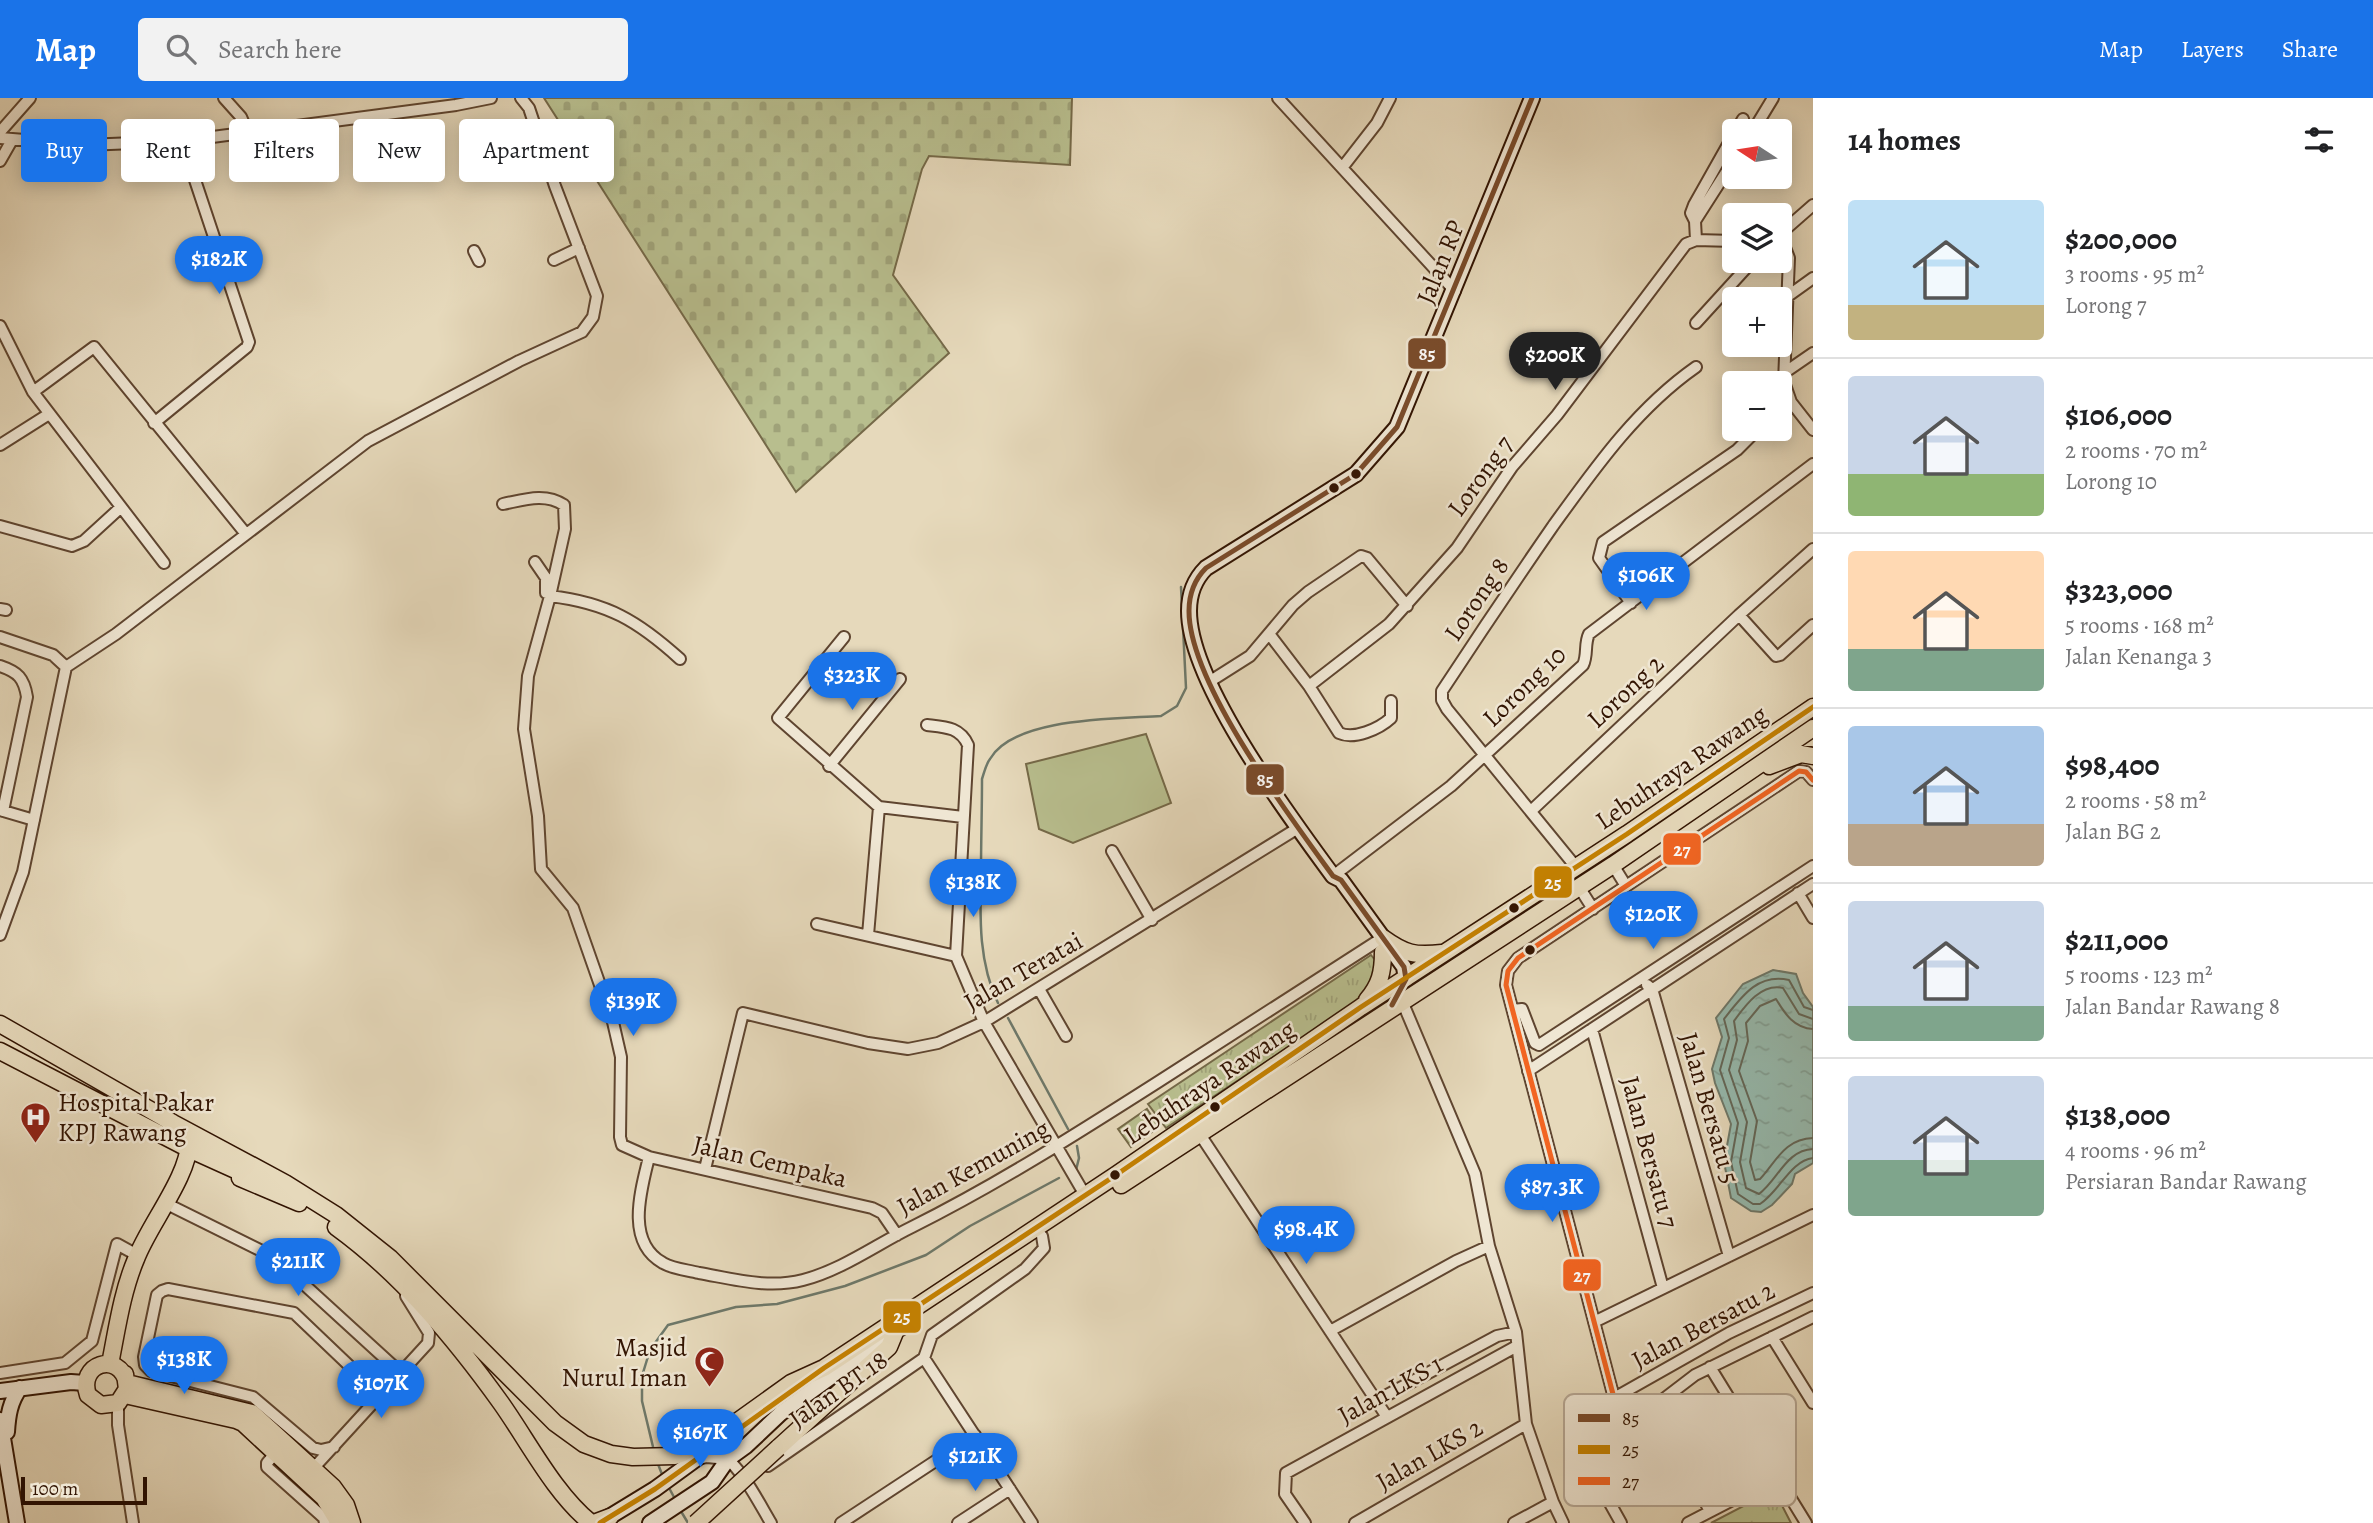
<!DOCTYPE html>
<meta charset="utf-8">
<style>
:root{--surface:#fff;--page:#f2f2f2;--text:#202124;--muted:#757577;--line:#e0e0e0;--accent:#1a73e8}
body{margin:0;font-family:Alegreya,serif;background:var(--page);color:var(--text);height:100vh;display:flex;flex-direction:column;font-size:26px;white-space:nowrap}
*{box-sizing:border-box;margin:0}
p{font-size:23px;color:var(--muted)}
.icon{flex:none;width:38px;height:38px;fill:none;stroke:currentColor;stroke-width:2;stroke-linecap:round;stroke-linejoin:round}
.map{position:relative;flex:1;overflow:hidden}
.sheet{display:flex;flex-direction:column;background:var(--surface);width:560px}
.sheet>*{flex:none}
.guide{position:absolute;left:21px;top:21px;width:665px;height:63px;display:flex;gap:14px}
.needle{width:46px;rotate:282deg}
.tools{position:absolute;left:1722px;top:21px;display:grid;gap:14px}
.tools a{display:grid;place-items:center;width:70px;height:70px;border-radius:7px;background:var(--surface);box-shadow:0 4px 18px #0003;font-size:35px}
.scale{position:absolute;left:21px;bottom:18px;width:126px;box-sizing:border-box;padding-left:7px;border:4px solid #321402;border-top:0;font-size:19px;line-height:24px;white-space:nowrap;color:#321402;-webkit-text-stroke:5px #efe6d3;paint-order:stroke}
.price{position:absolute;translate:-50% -60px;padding:0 16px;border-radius:24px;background:var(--accent);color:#fff;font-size:23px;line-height:46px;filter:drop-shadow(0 2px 4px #0008)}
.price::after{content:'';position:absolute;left:50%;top:42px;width:21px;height:16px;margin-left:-10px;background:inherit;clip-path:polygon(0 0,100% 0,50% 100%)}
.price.on{background:#222;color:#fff}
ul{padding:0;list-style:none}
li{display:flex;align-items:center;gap:21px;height:175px;padding:0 35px}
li+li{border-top:2px solid var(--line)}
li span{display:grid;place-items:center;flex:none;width:196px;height:140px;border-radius:7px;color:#555}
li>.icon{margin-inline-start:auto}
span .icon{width:84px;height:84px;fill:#fffc;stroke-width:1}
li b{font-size:30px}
h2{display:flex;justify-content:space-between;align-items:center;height:84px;padding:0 35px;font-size:30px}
.chip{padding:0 24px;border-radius:7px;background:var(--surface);box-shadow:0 4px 18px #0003;font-size:24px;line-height:63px}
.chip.on{background:var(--accent);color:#fff}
header{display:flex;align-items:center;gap:42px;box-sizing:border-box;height:98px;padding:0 35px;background:var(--accent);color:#fff}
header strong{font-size:33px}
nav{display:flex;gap:38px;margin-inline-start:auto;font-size:24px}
.search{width:490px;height:63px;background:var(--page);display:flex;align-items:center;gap:18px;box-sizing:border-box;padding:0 24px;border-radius:7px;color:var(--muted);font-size:26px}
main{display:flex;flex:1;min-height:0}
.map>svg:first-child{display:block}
.grass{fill:url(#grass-tufts);stroke:#756948;stroke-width:2}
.cemetery{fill:url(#cemetery-stones);stroke:#756948;stroke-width:2}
.pitch{fill:#b8be8e;stroke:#756948;stroke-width:2}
.water{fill:url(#water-ripples);stroke:#6e7869;stroke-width:2}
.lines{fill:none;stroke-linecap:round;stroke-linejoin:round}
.shore{stroke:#646758;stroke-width:2}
.stream{stroke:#6e7869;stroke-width:2.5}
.street-casing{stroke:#5f4530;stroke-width:14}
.secondary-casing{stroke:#321402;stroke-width:18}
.primary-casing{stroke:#321402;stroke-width:19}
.street{stroke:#efe6d3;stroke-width:10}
.secondary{stroke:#efe6d3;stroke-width:14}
.primary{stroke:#e6d9bb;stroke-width:16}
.primary-bridge-casing{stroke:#321402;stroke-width:19;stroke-linecap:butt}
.primary-bridge{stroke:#e6d9bb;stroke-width:16}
.bus-1-casing{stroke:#efe6d3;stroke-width:10}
.bus-2-casing{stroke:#efe6d3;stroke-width:10}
.bus-3-casing{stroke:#efe6d3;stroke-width:10}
.bus-1{stroke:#7a4b2a;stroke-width:5}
.bus-2{stroke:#c68200;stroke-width:5}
.bus-3{stroke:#f26522;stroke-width:5}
.bus-dot{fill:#321402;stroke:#efe6d3;stroke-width:2.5}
.labels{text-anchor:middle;stroke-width:5;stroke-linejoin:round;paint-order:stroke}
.street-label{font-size:26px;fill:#321402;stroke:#efe6d3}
.poi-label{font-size:26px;fill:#321402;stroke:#efe6d3;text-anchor:start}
.key{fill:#efe6d3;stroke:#b6a794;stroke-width:2}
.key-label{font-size:19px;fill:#321402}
.line-badge{stroke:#efe6d3;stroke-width:2.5}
.badge-label{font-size:19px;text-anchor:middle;font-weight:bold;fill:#fff}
</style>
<header>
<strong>Map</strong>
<div class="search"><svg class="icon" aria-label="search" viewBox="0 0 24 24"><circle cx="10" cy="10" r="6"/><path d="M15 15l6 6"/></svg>Search here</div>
<nav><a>Map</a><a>Layers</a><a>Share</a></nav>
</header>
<main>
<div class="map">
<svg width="1813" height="1425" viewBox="0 0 1813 1425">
<defs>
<pattern id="grass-tufts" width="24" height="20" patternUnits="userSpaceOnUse" patternTransform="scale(1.75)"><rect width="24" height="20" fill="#b8be8e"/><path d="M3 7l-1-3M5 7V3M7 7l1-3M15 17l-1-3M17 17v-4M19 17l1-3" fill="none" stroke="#9fa279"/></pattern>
<pattern id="cemetery-stones" width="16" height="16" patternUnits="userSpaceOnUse" patternTransform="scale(1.75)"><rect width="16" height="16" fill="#b8be8e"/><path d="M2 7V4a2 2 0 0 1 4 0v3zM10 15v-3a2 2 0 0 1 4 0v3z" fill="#9fa279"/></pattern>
<pattern id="water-ripples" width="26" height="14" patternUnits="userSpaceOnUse" patternTransform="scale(1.75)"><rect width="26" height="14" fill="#96baae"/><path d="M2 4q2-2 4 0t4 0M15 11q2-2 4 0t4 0" fill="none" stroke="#829f94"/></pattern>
</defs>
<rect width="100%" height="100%" fill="#e6d9bb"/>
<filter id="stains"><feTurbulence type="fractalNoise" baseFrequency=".00286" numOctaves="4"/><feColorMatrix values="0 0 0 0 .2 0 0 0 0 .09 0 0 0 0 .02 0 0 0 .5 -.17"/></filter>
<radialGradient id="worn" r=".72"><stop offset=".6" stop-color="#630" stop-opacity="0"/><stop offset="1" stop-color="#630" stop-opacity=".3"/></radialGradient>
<path class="grass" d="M1371,857L1379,867L1377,878L1358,903L1166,1030L1148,1006Z
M1774,1392L1791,1425H1711Z"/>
<path class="cemetery" d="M544,0H1072L1070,67L929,58L922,71L893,177L949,255L796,394Z"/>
<path class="pitch" d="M1146,636L1171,705L1073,745L1039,731L1026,666Z
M1147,1011L1159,1029L1131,1049L1118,1031Z"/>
<path class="water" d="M1773,872L1796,876L1803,895L1813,909V1065L1795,1076L1792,1086L1772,1107L1761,1114L1751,1113L1731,1100L1724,1064L1731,1026L1715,985L1712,971L1722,939L1716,920L1743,886Z"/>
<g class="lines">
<path class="shore" d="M1813,912L1804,909L1789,882C1758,875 1742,898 1724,921L1729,940L1720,972L1738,1025L1731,1064L1738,1096L1753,1106H1760C1780,1093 1790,1063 1813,1060
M1813,921L1799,916L1783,890C1761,885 1745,908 1734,923L1737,942L1729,972L1747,1024L1740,1064L1746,1090L1759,1096C1778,1082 1786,1052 1813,1051
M1813,931C1794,930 1785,916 1776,901L1760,908L1746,925L1748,943L1739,973L1757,1023L1750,1064L1755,1082L1760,1081C1776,1064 1784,1041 1813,1040"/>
<path class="stream" d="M998,905C978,863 980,818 981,773C981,742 982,712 982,681C984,675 986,666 990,661C1014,619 1118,621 1161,618L1177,608L1186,590L1181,489
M1008,920L1068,1031
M1076,1072L1079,1060L1077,1048
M654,1353L642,1303V1278L650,1252L668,1227L736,1209L777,1206L845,1188L926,1157L970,1128L1059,1080
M658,1366L663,1379
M668,1388L675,1401
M679,1410L688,1425"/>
<defs>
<path id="street" d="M224,0L241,19L247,33
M1278,0L1455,193
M1736,33L1743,21
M1753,33L1773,0
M0,34L30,0
M0,40L86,47L182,43L456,7L491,0
M0,63L12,42
M1342,70L1377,25L1390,0
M1695,123L1691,115L1694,107L1734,36
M1780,136L1813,107
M1696,142L1695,123L1734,62
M1780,146L1784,147L1789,160L1784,284L1791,304L1813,332
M474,153L479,163
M554,162L579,150
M1788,198L1813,180
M1696,225L1748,168L1750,163
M0,228L33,294L164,465
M1784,275L1813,255
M33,294L94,249L246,436
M154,325L247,249L249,244L182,43
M0,347L49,316
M503,406C523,402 545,394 564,407L565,431L550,498L528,578L524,631L538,718L541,771L573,810L613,924L621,959L620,1039L622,1047L649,1059L872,1110L882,1115L897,1137
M0,428L72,448L84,443L120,410
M535,464L546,480V495
M550,498C608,505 638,523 680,561
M1631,505L1599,460L1603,444L1737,352L1754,335
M0,511L6,512
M1739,517L1776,558L1780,557L1813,527
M1270,537L1309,588L1339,635C1354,642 1379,631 1391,620V603
M0,539L53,557L66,569
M844,539L778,620L879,709
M0,568C18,574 24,580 27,599L3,713
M1209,584L1250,558L1293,507L1308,494L1361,458L1367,460L1407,508
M1309,588L1389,526L1457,450L1512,369L1557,317L1686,146L1696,142L1734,143
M927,627C945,629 960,629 968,647L956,858L984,924L1085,1097
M829,668L900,581
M0,712L34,722
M1531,713L1739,517L1813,451
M1112,753L1152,822
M1613,767L1626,788
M1576,769L1447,611L1442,602V593C1478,538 1515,483 1553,428C1595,370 1636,311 1696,269
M1333,778L1451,688L1583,567C1588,557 1584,546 1589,536L1813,366
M1579,789L1593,811
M1798,795L1813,820
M817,826L956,858
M0,837L23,774L66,569L116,536L368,343L519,263L582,234L593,219L597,198L555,88L529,10L521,0
M868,837L879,709L963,719
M1647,887L1652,891L1729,1158
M1039,891L1066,938
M1402,903L1475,1076L1489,1148L1516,1234L1526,1326L1553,1404L1563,1425
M1513,912L1522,911L1535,945L1539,947L1813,768
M1592,931L1663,1190
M1528,973L1813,786
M1199,1035L1387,1319
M649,1059C641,1092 625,1144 663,1165C673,1171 688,1172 699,1175C733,1181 768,1191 803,1182C842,1172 877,1146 912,1129C998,1086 1078,1035 1158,984C1231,937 1304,891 1376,844
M705,1071L743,915L868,945L908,951L938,945L984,924L1298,730
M165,1105L274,1159L402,1276
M1594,1224L1813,1117
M1330,1233L1456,1163L1489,1148
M1772,1239L1813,1305
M1710,1269L1806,1425
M0,1275L65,1265L92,1243L117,1146L137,1157
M1614,1300L1729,1235L1813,1195
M1376,1303L1497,1238L1516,1234
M118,1305V1327L133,1425
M1653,1309L1710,1413
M1627,1329L1614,1300L1506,887L1508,873L1518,860L1799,673L1806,674L1813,682
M334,1349L321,1352L313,1350L253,1299L151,1273L145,1267L144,1259L157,1197L162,1193L168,1191L294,1215L381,1298
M278,1352L267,1365V1369L324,1420L325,1425
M697,1361L707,1359L728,1361C746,1379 758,1403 771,1425
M768,1368L924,1260
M310,1374L428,1245L429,1235L406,1198
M841,1425L975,1337
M958,1425L1010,1391
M1032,1425L924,1260L932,1237L1025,1171L1044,1150L1042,1138
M1305,1425L1285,1396L1286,1375L1517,1248
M1355,1425L1526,1326
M1514,1425L1553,1404
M1621,1425L1602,1391L1593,1367L1598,1356L1627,1329L1695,1277L1813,1219
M1688,1425L1777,1379"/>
<path id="secondary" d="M1406,881L1404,869L1341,782L1333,778C1290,719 1189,585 1189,513C1189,495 1195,481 1206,470L1356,376L1397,329L1532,0
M0,1293L71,1284L85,1285
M0,1322L17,1425
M7,1334C8,1317 10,1304 20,1290
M601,1424L655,1391L718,1345
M650,1425L712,1384L728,1361L746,1348L781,1315L896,1232"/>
<path id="primary" d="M1769,668L1801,656L1813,658
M1383,840C1405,856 1415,858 1442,855
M1367,902C1380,887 1383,874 1383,854
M0,926L173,1025L285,1085L336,1117L390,1160L555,1325L584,1346L611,1356L633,1359L675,1358L703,1348L791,1285L824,1270L1116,1077L1361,909L1627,736L1813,609
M0,953L189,1051L251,1079
M240,1080L299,1105
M1121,1087L1613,767L1813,630
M336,1129C401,1176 455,1241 501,1305C528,1343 554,1395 591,1425
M110,1266C117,1231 122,1194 136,1161C148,1128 190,1077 189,1043
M125,1276L127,1291L118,1305L101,1307L88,1297C77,1266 119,1252 127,1285L252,1315L333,1389L346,1407L352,1425
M125,1297L236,1322L243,1325L324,1400L339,1425
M778,1350L889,1249L896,1232L908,1225
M594,1425L610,1419"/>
</defs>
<use href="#street" class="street-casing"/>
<use href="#secondary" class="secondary-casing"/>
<use href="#primary" class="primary-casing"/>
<use href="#street" class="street"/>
<use href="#secondary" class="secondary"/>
<use href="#primary" class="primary"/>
<defs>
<path id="primary-bridge" d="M696,1425L778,1350"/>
</defs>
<use href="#primary-bridge" class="primary-bridge-casing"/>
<use href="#primary-bridge" class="primary-bridge"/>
<defs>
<path id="bus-1" d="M1392,907L1406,881L1404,869L1341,782L1333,778C1290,719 1189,585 1189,513C1189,495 1195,481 1206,470L1356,376L1397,329L1532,0"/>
<path id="bus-2" d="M600,1425L655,1391L824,1270L1116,1077L1361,909L1627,736L1813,609"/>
<path id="bus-3" d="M1627,1329L1614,1300L1506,887L1508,873L1518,860L1799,673L1806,674L1813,682"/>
</defs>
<use href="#bus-1" class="bus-1-casing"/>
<use href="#bus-2" class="bus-2-casing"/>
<use href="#bus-3" class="bus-3-casing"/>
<use href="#bus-1" class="bus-1"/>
<use href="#bus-2" class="bus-2"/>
<use href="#bus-3" class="bus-3"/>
</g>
<defs>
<symbol id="hospital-pin" viewBox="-11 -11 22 30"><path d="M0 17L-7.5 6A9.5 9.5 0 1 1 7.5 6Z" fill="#8f2418" stroke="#efe6d3"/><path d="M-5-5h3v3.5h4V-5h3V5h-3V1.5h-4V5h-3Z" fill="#fff"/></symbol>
<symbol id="mosque-pin" viewBox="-11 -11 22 30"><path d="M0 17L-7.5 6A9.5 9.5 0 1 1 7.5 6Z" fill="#8f2418" stroke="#efe6d3"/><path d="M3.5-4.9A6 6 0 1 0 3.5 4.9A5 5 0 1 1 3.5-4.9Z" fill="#fff"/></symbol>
</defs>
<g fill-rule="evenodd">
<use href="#hospital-pin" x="18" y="1002" width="35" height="47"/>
<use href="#mosque-pin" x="692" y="1246" width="35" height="47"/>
</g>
<g class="bus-dot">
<circle cx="1356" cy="376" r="6"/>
<circle cx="1334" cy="390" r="6"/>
<circle cx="1514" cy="810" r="6"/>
<circle cx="1530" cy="852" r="6"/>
<circle cx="1215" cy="1009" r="6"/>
<circle cx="1115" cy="1077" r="6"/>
</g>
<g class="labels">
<g class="street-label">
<text transform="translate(1440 164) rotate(-68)" y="9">Jalan RP</text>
<text transform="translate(1480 378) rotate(-54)" y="9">Lorong 7</text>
<text transform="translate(1476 501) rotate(-56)" y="9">Lorong 8</text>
<text transform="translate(1524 588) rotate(-44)" y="9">Lorong 10</text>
<text transform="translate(1625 593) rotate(-43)" y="9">Lorong 2</text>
<text transform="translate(1681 669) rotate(-34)" y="9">Lebuhraya Rawang</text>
<text transform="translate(1023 873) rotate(-30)" y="9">Jalan Teratai</text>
<text transform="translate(1209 984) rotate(-34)" y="9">Lebuhraya Rawang</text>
<text transform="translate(1710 1010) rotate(74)" y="9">Jalan Bersatu 5</text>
<text transform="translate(1650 1054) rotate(75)" y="9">Jalan Bersatu 7</text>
<text transform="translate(770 1063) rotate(13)" y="9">Jalan Cempaka</text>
<text transform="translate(973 1069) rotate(-29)" y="9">Jalan Kemuning</text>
<text transform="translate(1703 1227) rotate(-28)" y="9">Jalan Bersatu 2</text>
<text transform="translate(838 1291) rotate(-35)" y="9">Jalan BT 18</text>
<text transform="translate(1390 1291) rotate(-29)" y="9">Jalan LKS 1</text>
<text transform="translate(1429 1356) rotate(-30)" y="9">Jalan LKS 2</text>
</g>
<g class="poi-label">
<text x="58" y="1013">Hospital Pakar<tspan x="58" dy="30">KPJ Rawang</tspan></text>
<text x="687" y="1258" text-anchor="end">Masjid<tspan x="687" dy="30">Nurul Iman</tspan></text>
</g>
</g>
<rect x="1564" y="1296" width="232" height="112" rx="10" class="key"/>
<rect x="1578" y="1316" width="32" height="8" fill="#7a4b2a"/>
<rect x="1578" y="1347" width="32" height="9" fill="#c68200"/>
<rect x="1578" y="1379" width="32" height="8" fill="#f26522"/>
<g class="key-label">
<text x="1622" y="1327">85</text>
<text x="1622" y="1358">25</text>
<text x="1622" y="1390">27</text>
</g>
<g class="line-badge">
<rect x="1407" y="239" width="40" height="33" rx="7" fill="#7a4b2a"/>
<rect x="1245" y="665" width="40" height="33" rx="7" fill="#7a4b2a"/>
<rect x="1662" y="734" width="40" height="34" rx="7" fill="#f26522"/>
<rect x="1533" y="767" width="40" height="34" rx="7" fill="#c68200"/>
<rect x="1562" y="1160" width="40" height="34" rx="7" fill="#f26522"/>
<rect x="882" y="1202" width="40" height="34" rx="7" fill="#c68200"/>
</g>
<g class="badge-label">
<text x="1427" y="262">85</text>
<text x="1265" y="688">85</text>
<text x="1682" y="758">27</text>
<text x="1553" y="791">25</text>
<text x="1582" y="1184">27</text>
<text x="902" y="1225">25</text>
</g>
<rect width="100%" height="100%" filter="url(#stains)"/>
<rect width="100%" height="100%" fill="url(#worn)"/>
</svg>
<div class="tools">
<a><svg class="needle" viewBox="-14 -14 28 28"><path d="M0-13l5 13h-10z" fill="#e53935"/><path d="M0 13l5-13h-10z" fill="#757577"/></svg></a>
<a><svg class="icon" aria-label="layers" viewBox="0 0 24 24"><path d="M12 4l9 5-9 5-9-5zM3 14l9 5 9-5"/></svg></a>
<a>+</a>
<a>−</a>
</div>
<div class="scale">100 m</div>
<b class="price" style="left:219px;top:198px">$182K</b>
<b class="price on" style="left:1555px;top:294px">$200K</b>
<b class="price" style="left:1646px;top:514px">$106K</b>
<b class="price" style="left:852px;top:614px">$323K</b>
<b class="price" style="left:973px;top:821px">$138K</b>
<b class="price" style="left:1653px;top:853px">$120K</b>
<b class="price" style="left:633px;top:940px">$139K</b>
<b class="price" style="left:1552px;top:1126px">$87.3K</b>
<b class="price" style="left:1306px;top:1168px">$98.4K</b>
<b class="price" style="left:298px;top:1200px">$211K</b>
<b class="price" style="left:184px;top:1298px">$138K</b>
<b class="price" style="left:381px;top:1322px">$107K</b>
<b class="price" style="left:700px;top:1371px">$167K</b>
<b class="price" style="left:975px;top:1395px">$121K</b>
<div class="guide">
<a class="chip on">Buy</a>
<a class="chip">Rent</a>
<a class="chip">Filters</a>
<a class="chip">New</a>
<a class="chip">Apartment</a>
</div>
</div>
<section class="sheet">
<h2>14 homes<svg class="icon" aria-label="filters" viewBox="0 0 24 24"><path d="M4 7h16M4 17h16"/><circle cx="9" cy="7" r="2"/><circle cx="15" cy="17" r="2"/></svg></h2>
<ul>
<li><span style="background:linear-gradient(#bfe0f5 75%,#c2b280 0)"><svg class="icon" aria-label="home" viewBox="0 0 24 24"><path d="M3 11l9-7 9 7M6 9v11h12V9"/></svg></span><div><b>$200,000</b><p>3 rooms · 95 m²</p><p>Lorong 7</p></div></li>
<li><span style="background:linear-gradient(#c9d6e8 70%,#8fb573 0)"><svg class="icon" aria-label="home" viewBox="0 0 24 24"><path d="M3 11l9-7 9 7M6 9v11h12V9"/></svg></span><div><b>$106,000</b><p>2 rooms · 70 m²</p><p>Lorong 10</p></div></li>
<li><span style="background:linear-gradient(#ffd9b3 70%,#7fa58c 0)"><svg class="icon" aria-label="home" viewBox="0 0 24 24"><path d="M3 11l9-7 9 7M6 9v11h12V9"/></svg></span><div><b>$323,000</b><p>5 rooms · 168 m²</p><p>Jalan Kenanga 3</p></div></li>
<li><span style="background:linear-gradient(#a9c7e8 70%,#b9a48a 0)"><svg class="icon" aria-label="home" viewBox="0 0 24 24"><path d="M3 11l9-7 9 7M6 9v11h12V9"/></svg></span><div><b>$98,400</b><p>2 rooms · 58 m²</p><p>Jalan BG 2</p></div></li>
<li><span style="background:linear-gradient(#c9d6e8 75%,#7fa58c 0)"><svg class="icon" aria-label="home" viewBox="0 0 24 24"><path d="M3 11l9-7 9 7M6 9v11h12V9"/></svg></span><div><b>$211,000</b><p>5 rooms · 123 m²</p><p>Jalan Bandar Rawang 8</p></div></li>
<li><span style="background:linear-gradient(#c9d6e8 60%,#7fa58c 0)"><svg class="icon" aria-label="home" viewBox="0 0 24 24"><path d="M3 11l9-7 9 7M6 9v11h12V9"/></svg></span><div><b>$138,000</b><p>4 rooms · 96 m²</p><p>Persiaran Bandar Rawang</p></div></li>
</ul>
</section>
</main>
